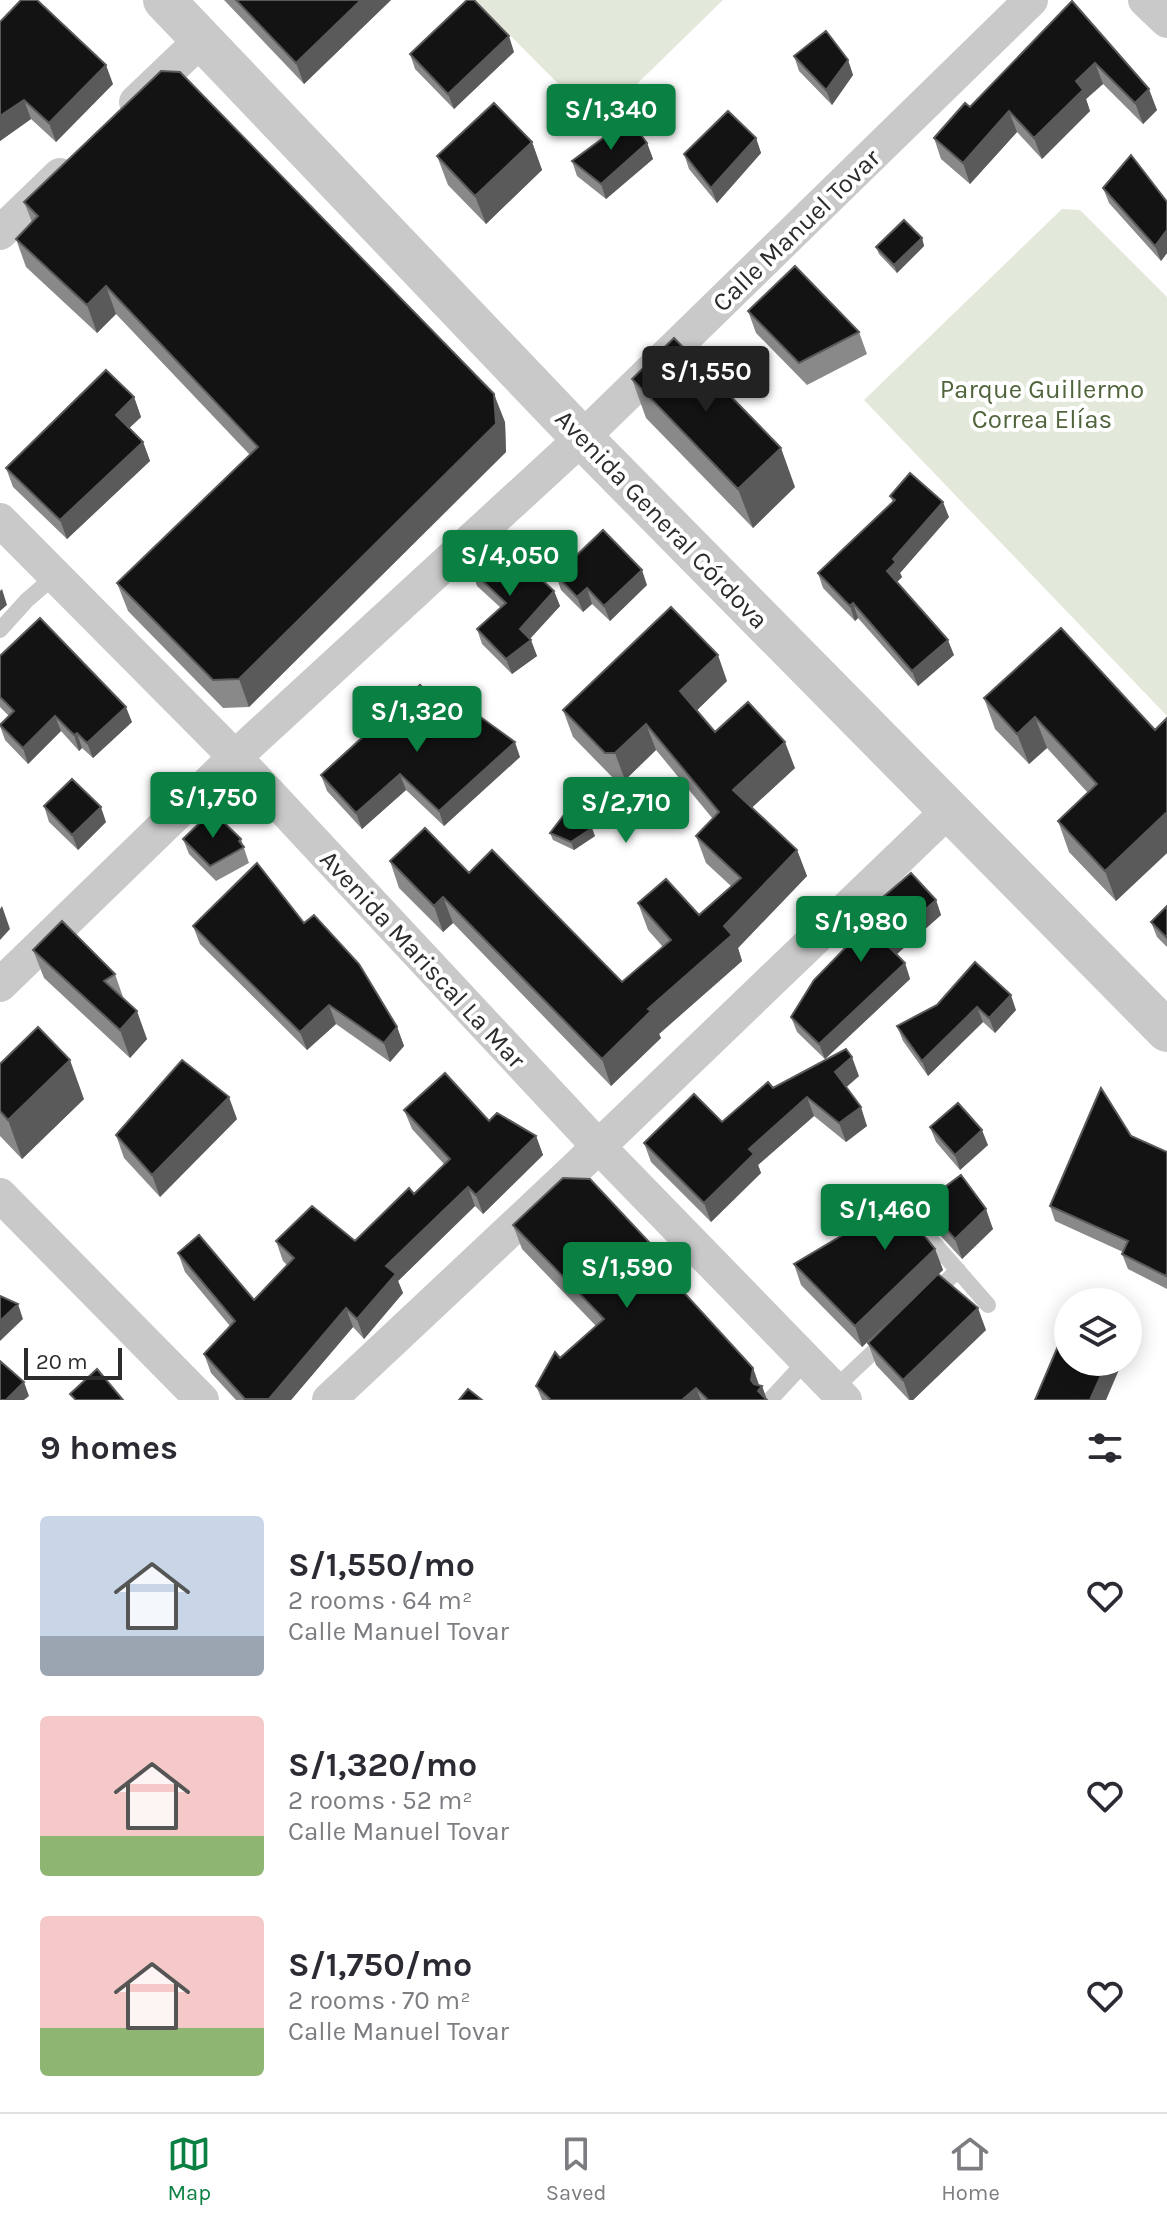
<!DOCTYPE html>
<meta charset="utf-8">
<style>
:root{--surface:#fff;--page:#f7f7f7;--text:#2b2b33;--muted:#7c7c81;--line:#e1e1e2;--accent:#0b8043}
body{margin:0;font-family:Karla,sans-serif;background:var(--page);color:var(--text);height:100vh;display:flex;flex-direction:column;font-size:30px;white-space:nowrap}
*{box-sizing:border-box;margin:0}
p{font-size:26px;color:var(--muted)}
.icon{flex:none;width:44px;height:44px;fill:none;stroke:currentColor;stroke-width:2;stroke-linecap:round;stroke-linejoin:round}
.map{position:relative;height:1400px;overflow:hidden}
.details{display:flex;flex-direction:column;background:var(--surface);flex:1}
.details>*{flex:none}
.tools{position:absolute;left:1054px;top:1288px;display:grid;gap:16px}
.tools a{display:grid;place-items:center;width:88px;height:88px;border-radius:50%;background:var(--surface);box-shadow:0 4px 20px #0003;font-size:40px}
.scale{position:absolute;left:24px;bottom:20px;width:98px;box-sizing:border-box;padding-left:8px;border:4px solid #2c2c2c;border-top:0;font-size:22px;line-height:28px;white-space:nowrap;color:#2c2c2c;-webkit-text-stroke:6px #fff;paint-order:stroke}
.price{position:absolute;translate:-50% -68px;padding:0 18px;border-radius:8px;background:var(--accent);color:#fff;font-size:26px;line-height:52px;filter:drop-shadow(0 2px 4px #0008)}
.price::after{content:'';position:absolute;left:50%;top:48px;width:24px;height:18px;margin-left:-12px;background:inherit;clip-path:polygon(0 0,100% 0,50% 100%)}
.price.on{background:#222;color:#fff}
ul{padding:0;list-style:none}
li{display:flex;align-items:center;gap:24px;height:200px;padding:0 40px}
li span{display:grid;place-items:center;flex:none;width:224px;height:160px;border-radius:8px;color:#555}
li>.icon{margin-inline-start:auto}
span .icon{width:96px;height:96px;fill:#fffc;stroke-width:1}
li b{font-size:34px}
h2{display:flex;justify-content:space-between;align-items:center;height:96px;padding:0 40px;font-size:34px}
.dock{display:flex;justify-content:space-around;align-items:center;height:112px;border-top:2px solid var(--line);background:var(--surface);font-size:22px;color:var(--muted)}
.dock a{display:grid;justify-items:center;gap:4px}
.dock .on{color:var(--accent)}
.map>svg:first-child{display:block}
.green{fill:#e3e9da}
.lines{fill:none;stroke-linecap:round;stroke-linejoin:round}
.service{stroke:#c9c9c9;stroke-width:16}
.minor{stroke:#c9c9c9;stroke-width:34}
.tertiary{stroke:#c9c9c9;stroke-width:42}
.wall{fill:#898989}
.shaded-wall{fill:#5a5a5a}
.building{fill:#131313;stroke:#5a5a5a;stroke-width:2}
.labels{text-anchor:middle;stroke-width:8;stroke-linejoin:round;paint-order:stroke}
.street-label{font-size:26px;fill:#2c2c2c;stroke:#fff}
.park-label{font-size:26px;fill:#51653c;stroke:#fff}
</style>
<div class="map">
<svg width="1167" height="1400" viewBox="0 0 1167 1400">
<rect width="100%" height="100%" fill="#fff"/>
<path class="green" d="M475,0H723L597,123Z
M1062,209L1080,210L1167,297V716L864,400Z"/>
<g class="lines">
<path class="service" d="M0,630L27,600L55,576
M933,1242L988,1305
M930,1297L958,1270
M834,1389L888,1338
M770,1400L806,1361"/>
<path class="minor" d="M1145,0L1167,21
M136,102L202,39
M0,233L60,175
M0,520L235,757L599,1147L845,1400
M0,985L235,757L582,438L1031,0
M0,1195L202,1400
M329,1400L573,1171L949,810"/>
<path class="tertiary" d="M164,0L582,438L1167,1031"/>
</g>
<path class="wall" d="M224,0H391L304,84Z
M1072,1L1157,110L1143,124L1103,84L1086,99L1090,111L1042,159L1017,132L970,184L941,159L934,138L970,107Z
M0,22L113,84L56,142L31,119L0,141Z
M514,52L454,109L415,69L410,54Z
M794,56L848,60L853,75L832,105L799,71Z
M756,138L761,153L717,203L689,169L684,154Z
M532,142L542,170L486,224L448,185L437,156Z
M647,143L653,159L606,199L577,176L572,161Z
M1103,188L1167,202V253L1161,261L1109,203Z
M24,202L505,422L506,452L249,707L223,708L128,611L117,583L250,455L116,314L97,333L26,267L16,239L32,222Z
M922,238L924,246L897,273L879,254L876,247Z
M748,311L859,332L867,354L807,385L756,333Z
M632,379L795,487L753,528L646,418Z
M134,397L141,417L129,428L143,442L150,461L67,539L13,487L6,468Z
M890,496L949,517L900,573L902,577L897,582L954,655L918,686L858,618L855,621L823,588L818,573L893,502Z
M472,571L554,591L560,606L530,639L537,656L512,674L482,644L477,629L501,608L477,586Z
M556,575L647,585L610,621L592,604L583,612L561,590Z
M0,656L132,722L93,758L82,748L79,751L61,731L28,764L5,740L0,726V724L9,716L0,707Z
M727,681L697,710L715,732L795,768L752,807L797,850L807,876L738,948L742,961L659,1034L661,1038L611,1086L453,923L443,932L399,888L390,861L469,873L622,982L663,947L648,930L638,903L699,915L731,886L706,863L696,836L713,819L656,750L625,780H615L573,737L563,710Z
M984,698L1155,730L1167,718V853L1116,901L1069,852L1058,821L1088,793L1047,748L1029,764L995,729Z
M461,728L520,757L444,826L406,790L362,829L327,791L321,775Z
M44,806L106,822L78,850L49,822Z
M550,833L595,836L574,850L553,840Z
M183,839H241L249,863L216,881L189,854Z
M883,897L936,900L941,915L896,955L905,963L910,979L825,1059L797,1032L791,1017L887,906Z
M1167,906V947L1157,937L1151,922Z
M304,923L397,1027L404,1046L390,1062L336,1024L307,1050L200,944L193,926Z
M33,950L115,974L124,1000L147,1039L130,1058L44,978Z
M937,1005L1016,1010L995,1033L983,1022L928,1076L903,1041L897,1026Z
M0,1064L84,1099L22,1159L0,1136Z
M859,1076L846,1087L867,1126L846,1142L814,1116L758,1165L761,1173L711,1222L651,1162L644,1143L722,1122L773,1088Z
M404,1110L489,1121L536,1136L543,1155L483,1214L475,1206L398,1281L403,1293L364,1339L353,1327L291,1400H236L211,1373L204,1354L230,1326L185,1272L178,1253L254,1300L287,1265L283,1261L276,1241H355L414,1194L444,1164L412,1129Z
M237,1119L160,1197L124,1158L116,1135Z
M930,1127L988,1145L960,1170L936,1142Z
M1131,1136L1167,1152V1289L1128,1269L1122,1254L1123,1252L1055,1221L1050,1206Z
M961,1175L993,1229L962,1259L937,1232L925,1234V1236L935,1249L943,1270L862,1347L801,1285L794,1264L892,1226Z
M513,1225L662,1256L670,1279L753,1368L759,1385L762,1386L767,1400H542L536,1386L560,1358L596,1326L522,1249Z
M986,1330L913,1400H909L876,1365L868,1343Z"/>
<path class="shaded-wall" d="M361,0H391L304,84L296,63Z
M509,36L514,52L454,109L448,94Z
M848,60L853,75L832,105L826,90Z
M1095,63L1103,84L1086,99L1090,111L1042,159L1034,138L1076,81Z
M106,65L113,84L56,142L49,123Z
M1149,89L1157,110L1143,124L1135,103Z
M24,100L31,119L0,141V116Z
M1009,111L1017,132L970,184L963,163Z
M756,138L761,153L717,203L711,188Z
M532,142L542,170L486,224L475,196Z
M647,143L653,159L606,199L601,184Z
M1167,230V253L1161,261L1155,246Z
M922,238L924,246L897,273L894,265Z
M106,286L116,314L97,333L87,305Z
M494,394L505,422L506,452L249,707L239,679Z
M134,397L141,417L123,434L116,415Z
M143,442L150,461L67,539L60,520Z
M781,448L795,487L753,528L738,489Z
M943,502L949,517L900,573L902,577L893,586L887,571L893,559Z
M642,570L647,585L610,621L604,606Z
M587,588L592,604L583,612L577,597Z
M2,589L7,605L0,611V591Z
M554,591L560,606L525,644L520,629Z
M853,603L858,618L855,621L850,606Z
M531,640L537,656L512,674L506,659Z
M948,640L954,655L918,686L912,671Z
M718,655L727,681L690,717L680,691Z
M126,707L132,722L93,758L87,743Z
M55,716L61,731L28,764L23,748Z
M1035,717L1047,748L1029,764L1017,734Z
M646,724L656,750L625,780L615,753Z
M77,733L82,748L79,751L74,735Z
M515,742L520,757L444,826L439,811Z
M785,742L795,768L743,816L733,790Z
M400,774L406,790L362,829L356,813Z
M101,807L106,822L78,850L72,835Z
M1167,812V853L1116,901L1105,871Z
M592,828L595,836L574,850L571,842Z
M797,850L807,876L738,948L742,961L659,1034L661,1038L611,1086L602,1059L724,926Z
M443,897L453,923L443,932L434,906Z
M936,900L941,915L891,959L886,944Z
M2,906L10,929L0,940V909Z
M905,963L910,979L825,1059L819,1044Z
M1011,995L1016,1010L995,1033L989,1018Z
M329,1005L336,1024L307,1050L300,1032Z
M977,1007L983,1022L928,1076L922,1061Z
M137,1011L147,1039L130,1058L120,1030Z
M397,1027L404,1046L390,1062L384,1043Z
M852,1057L859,1076L842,1091L835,1072Z
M70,1060L84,1099L22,1159L8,1120Z
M229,1097L237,1119L160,1197L152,1175Z
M807,1097L814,1116L758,1165L761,1173L711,1222L704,1203L749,1149Z
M861,1107L867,1126L846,1142L839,1123Z
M982,1130L988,1145L960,1170L955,1155Z
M536,1136L543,1155L483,1214L476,1195Z
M468,1187L475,1206L398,1281L403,1293L364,1339L357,1319L386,1266Z
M986,1209L993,1229L962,1259L955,1239Z
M918,1214L925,1234L922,1245L915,1224Z
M935,1249L943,1270L862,1347L855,1326Z
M662,1256L671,1281L656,1262Z
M18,1304L23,1319L0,1341V1321Z
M346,1308L353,1327L291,1400H269V1399Z
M978,1308L986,1330L913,1400H910L903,1380Z
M1107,1362H1120L1121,1365L1106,1400H1090Z
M753,1368L760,1388L762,1386L767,1400H761L751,1380Z
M24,1382L29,1396L24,1400H6Z
M696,1388L701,1400H682Z"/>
<path class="building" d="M21,0H37L106,65L49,123L24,100L0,116V22Z
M236,0H361L296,63Z
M467,0H474L509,36L448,94L410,54Z
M1072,1L1149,89L1135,103L1095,63L1076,81L1083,90L1034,138L1009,111L963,163L934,138L965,103L970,107Z
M826,31L848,60L826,90L794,56Z
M161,71L180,72L494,394L496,424L239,679L213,680L117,583L258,447L106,286L87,305L16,239L38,216L24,202Z
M494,103L532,142L475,196L437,156Z
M728,111L756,138L711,188L684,154Z
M629,119L647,143L601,184L572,161Z
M1131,155L1167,202V230L1155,246L1103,188Z
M904,220L922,238L894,265L876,247Z
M795,266L859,332L799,363L748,311Z
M674,338L781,448L738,489L632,379Z
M106,370L134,397L116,415L143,442L60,520L6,468Z
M910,473L943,502L893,559L896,562L887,571L948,640L912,671L853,603L850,606L818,573L895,500L890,496Z
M603,530L642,570L604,606L587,588L577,597L556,575Z
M500,541L554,591L520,629L531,640L506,659L477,629L506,603L472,571Z
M671,607L718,655L680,691L715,732L748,702L785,742L733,790L797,850L724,926L732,935L648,1009L651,1011L602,1059L443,897L434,906L390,861L425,828L469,873L492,850L622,982L671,940L638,903L666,879L699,915L741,878L696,836L719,812L646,724L615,753H605L563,710Z
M40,618L126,707L87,743L77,733L74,735L55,716L23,748L0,725L14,711L0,697V656Z
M1061,628L1155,730L1167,718V812L1105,871L1058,821L1097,784L1035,717L1017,734L984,698Z
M420,685L461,728L475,713L515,742L439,811L400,774L356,813L321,775Z
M72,779L101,807L72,835L44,806Z
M574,802L592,828L571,842L550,833Z
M212,811L241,839L239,841L244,847L210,866L183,839Z
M257,863L304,923L314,915L359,964L397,1027L384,1043L329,1005L300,1032L193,926Z
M911,873L936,900L886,944L905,963L819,1044L791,1017L814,980L889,903L883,897Z
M1167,906V938L1151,922Z
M62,921L115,974L104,981L137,1011L120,1030L33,950Z
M975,962L1011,995L989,1018L977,1007L922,1061L897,1026L937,1005Z
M38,1027L70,1060L8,1120L0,1111V1064Z
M846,1049L852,1057L835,1072L861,1107L839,1123L807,1097L749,1149L754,1154L704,1203L644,1143L694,1094L722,1122L768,1082L773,1088Z
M182,1060L229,1097L152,1175L116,1135Z
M445,1073L489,1121L497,1113L536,1136L476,1195L468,1187L386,1266L396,1274L357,1319L346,1308L269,1399H245L204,1354L235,1321L178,1253L199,1235L254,1300L294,1258L276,1241L312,1206L355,1241L409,1188L414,1194L450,1159L404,1110Z
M1101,1088L1131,1136L1167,1152V1273L1166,1276L1122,1254L1128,1241L1050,1206Z
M958,1103L982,1130L955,1155L930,1127Z
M961,1175L986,1209L955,1239L930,1211L918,1214L915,1224L935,1249L855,1326L794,1264L878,1214L892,1226Z
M563,1178L590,1179L662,1256L656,1262L753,1368L751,1380L754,1384L762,1386L758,1391L767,1400H708L696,1388L682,1400H551L536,1386L555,1352L560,1358L604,1319L513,1225Z
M938,1274L978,1308L903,1380L868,1343Z
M0,1296L18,1304L0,1321Z
M1067,1325L1068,1326V1362H1107L1090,1400H1035Z
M0,1361L24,1382L6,1400H0Z
M97,1369L123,1400H76L70,1394Z
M468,1389L482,1400H459Z"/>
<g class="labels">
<g class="street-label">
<text transform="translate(796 230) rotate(-44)" y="9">Calle Manuel Tovar</text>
<text transform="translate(662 519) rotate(46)" y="9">Avenida General Córdova</text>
<text transform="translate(423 959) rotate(47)" y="9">Avenida Mariscal La Mar</text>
</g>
<g class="park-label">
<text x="1042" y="398">Parque Guillermo<tspan x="1042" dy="30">Correa Elías</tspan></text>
</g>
</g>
</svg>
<div class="tools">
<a><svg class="icon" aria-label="layers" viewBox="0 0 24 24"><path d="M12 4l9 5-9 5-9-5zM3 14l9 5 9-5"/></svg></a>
</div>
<div class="scale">20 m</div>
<b class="price" style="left:611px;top:152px">S/1,340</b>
<b class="price on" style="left:706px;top:414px">S/1,550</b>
<b class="price" style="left:510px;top:598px">S/4,050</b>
<b class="price" style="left:417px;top:754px">S/1,320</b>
<b class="price" style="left:213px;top:840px">S/1,750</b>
<b class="price" style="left:626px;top:845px">S/2,710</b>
<b class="price" style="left:861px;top:964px">S/1,980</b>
<b class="price" style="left:885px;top:1252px">S/1,460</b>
<b class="price" style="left:627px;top:1310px">S/1,590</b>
</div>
<section class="details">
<h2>9 homes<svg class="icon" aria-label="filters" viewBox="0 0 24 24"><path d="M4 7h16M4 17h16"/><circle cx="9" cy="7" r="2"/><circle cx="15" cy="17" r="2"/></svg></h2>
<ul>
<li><span style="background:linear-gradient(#c9d6e8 75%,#9aa5b1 0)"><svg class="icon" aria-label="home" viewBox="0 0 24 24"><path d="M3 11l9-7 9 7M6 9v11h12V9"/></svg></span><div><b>S/1,550/mo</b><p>2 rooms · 64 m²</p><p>Calle Manuel Tovar</p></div><svg class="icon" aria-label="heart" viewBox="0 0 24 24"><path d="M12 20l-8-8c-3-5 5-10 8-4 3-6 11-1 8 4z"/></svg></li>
<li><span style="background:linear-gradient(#f6c9c9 75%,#8fb573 0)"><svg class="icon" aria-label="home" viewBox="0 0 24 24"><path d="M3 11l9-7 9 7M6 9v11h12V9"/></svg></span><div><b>S/1,320/mo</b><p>2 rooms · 52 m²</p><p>Calle Manuel Tovar</p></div><svg class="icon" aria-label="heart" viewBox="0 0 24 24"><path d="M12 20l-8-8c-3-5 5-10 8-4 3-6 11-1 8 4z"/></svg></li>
<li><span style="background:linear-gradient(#f6c9c9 70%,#8fb573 0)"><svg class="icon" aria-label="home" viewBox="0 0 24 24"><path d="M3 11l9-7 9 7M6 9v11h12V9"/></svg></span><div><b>S/1,750/mo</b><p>2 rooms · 70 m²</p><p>Calle Manuel Tovar</p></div><svg class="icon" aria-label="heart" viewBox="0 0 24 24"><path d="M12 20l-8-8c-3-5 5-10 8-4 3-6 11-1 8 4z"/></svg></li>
</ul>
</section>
<nav class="dock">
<a class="on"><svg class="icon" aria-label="map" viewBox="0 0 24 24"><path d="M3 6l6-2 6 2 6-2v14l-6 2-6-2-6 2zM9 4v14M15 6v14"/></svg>Map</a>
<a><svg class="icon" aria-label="saved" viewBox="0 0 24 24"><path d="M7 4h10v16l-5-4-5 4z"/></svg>Saved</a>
<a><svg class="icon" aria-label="home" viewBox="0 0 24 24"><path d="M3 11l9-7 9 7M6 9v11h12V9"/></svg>Home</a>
</nav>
